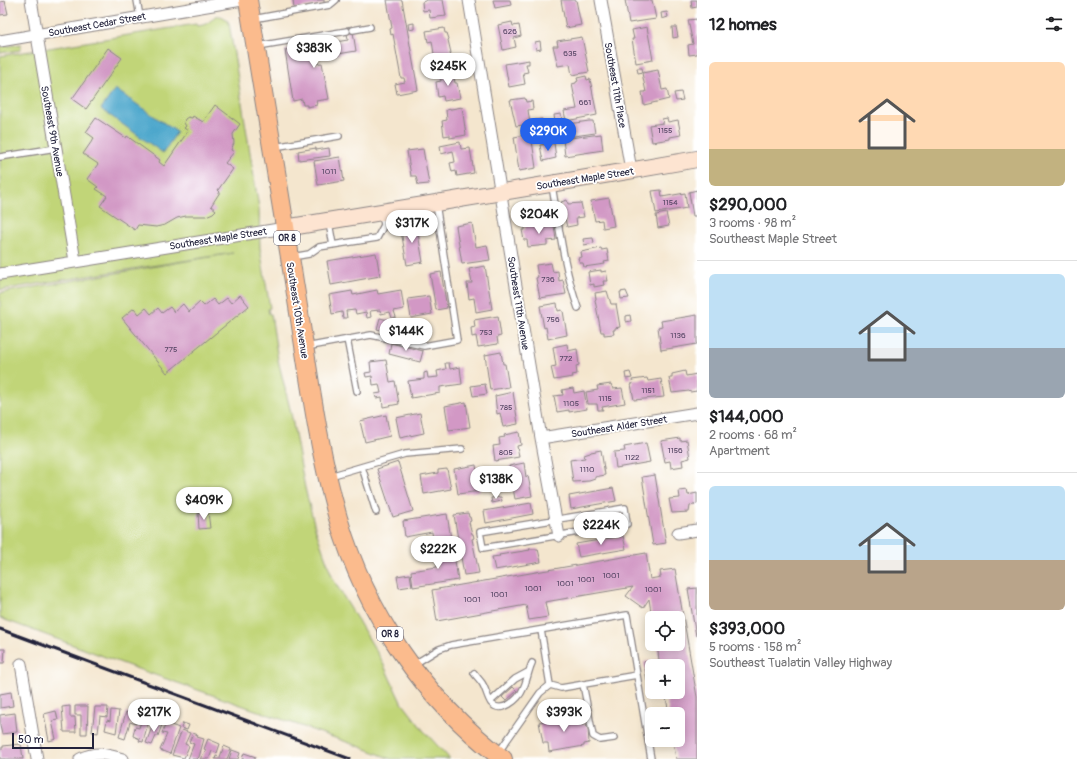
<!DOCTYPE html>
<meta charset="utf-8">
<style>
:root{--surface:#fff;--page:#f6f6f6;--text:#202124;--muted:#757577;--line:#e0e0e0;--accent:#2563eb}
body{margin:0;font-family:Pangolin,sans-serif;background:var(--page);color:var(--text);height:100vh;display:flex;flex-direction:column;font-size:15px;white-space:nowrap}
*{box-sizing:border-box;margin:0}
p{font-size:13px;color:var(--muted)}
.icon{flex:none;width:22px;height:22px;fill:none;stroke:currentColor;stroke-width:2;stroke-linecap:round;stroke-linejoin:round}
.map{position:relative;flex:1;overflow:hidden}
.sheet{display:flex;flex-direction:column;background:var(--surface);width:380px}
.sheet>*{flex:none}
.buttons{position:absolute;left:645px;top:611px;display:grid;gap:8px}
.buttons a{display:grid;place-items:center;width:40px;height:40px;border-radius:6px;background:var(--surface);box-shadow:0 2px 10px #0003;font-size:20px}
.scale{position:absolute;left:12px;bottom:10px;width:82px;box-sizing:border-box;padding-left:4px;border:2px solid #22223b;border-top:0;font-size:11px;line-height:14px;white-space:nowrap;color:#22223b;-webkit-text-stroke:3px #fff;paint-order:stroke}
.price{position:absolute;translate:-50% -34px;padding:0 9px;border-radius:14px;background:#fff;color:#222;font-size:13px;line-height:26px;filter:drop-shadow(0 1px 2px #0008)}
.price::after{content:'';position:absolute;left:50%;top:24px;width:12px;height:9px;margin-left:-6px;background:inherit;clip-path:polygon(0 0,100% 0,50% 100%)}
.price.selected{background:var(--accent);color:#fff}
ul{padding:0;list-style:none}
li{display:grid;align-content:center;gap:8px;height:212px;padding:0 12px}
li+li{border-top:1px solid var(--line)}
li span{display:grid;place-items:center;height:124px;border-radius:6px;color:#555}
li>.icon{margin-inline-start:auto}
span .icon{width:72px;height:72px;fill:#fffc;stroke-width:1}
li b{font-size:17px}
h2{display:flex;justify-content:space-between;align-items:center;height:48px;padding:0 12px;font-size:17px}
main{display:flex;flex:1;min-height:0}
.map>svg:first-child{display:block}
.green{fill:#c1d578;stroke:#727c5a}
.water{fill:#4ea7cc;stroke:#386484}
.building{fill:#d298c5}
.lines{fill:none;stroke-linecap:round;stroke-linejoin:round}
.lane-casing{stroke:#8b8484;stroke-width:8}
.street-casing{stroke:#8b8484;stroke-width:13}
.secondary-casing{stroke:#8b8484;stroke-width:18}
.primary-casing{stroke:#8b8484;stroke-width:20}
.lane{stroke:#fff;stroke-width:5.5}
.street{stroke:#fff;stroke-width:11}
.secondary{stroke:#fde4d1;stroke-width:16}
.primary{stroke:#fbbb8d;stroke-width:18}
.rail{stroke:#22223b;stroke-width:3}
.labels{text-anchor:middle;stroke-width:3.5;stroke-linejoin:round;paint-order:stroke}
.number-label{font-size:8px;fill:#4e405e}
.shield{fill:#fff;stroke:#646476;stroke-width:1}
.shield-label{font-size:9px;font-weight:bold;fill:#22223b}
.street-label{font-size:10px;fill:#22223b;stroke:#fff}
</style>
<main>
<div class="map">
<svg width="697" height="759" viewBox="0 0 697 759">
<rect width="100%" height="100%" fill="#fff"/>
<filter id="ink" filterUnits="userSpaceOnUse"><feTurbulence type="fractalNoise" baseFrequency=".025" numOctaves="2"/><feDisplacementMap in="SourceGraphic" scale="8" xChannelSelector="R" yChannelSelector="G"/><feConvolveMatrix kernelMatrix="1 2 1 2 8 2 1 2 1" color-interpolation-filters="sRGB"/></filter>
<filter id="wash" filterUnits="userSpaceOnUse"><feTurbulence type="fractalNoise" baseFrequency=".012" numOctaves="4" result="noise"/><feDisplacementMap in="SourceGraphic" scale="16" xChannelSelector="R" yChannelSelector="G"/><feGaussianBlur stdDeviation="0.9" result="paint"/><feColorMatrix in="noise" values="0 0 0 0 0 0 0 0 0 0 0 0 0 0 0 0 0 1.4 0 .05"/><feComposite in="paint" operator="in"/></filter>
<g filter="url(#wash)">
<rect width="100%" height="100%" fill="#f4e6ce"/>
<path class="green" d="M215,16C222,15 226,18 229,23L259,208L260,248L270,308L268,309L269,314H271L278,360L291,413L305,488L316,531L333,579L381,659L400,700L423,730L450,759H391L361,747L135,668L0,618V293L233,253L0,290V56L196,24L197,26C206,25 209,23 215,16Z
M21,44V50L0,53V47Z"/>
<path class="water" d="M115,89L177,132L163,153L101,109Z"/>
<g id="blocks">
<path class="building" d="M293,0H324V4L294,9Z
M387,0H402L418,90L397,94L395,84L405,82L404,78H401L393,34L391,35L390,29L392,28Z
M427,0H443L446,16L430,18L429,10L423,11L422,2Z
M493,0H510L511,5L495,8Z
M561,0H576L581,25L566,28Z
M625,0H652L656,19L629,23Z
M691,0H697V7L692,8Z
M5,1L8,14L0,15V2Z
M667,12L668,17L662,19L661,13Z
M697,19V54L689,55L688,45L693,44L688,20Z
M512,22L513,26L519,25L521,36L514,38L516,47L503,50L498,25Z
M414,23V29L409,30L408,24Z
M352,26L356,51L314,58L315,64L322,63L329,99L316,101L317,105L307,107V105H303L302,99L293,101L285,50L348,40L346,27Z
M647,27L653,60L636,63L632,39H634L632,30Z
M672,27H676L678,37L673,38Z
M444,28L445,33H447L449,39L448,40L451,53H450L451,57L449,58L450,62L432,66L430,55L434,54L432,41L428,42L426,31Z
M582,37L589,72L572,75L570,64L558,66L553,46H558L557,41Z
M540,41L541,49L536,50L535,42Z
M108,48L122,58L86,109L72,99Z
M529,60V64H526L528,72L523,73L525,84L509,87L505,64Z
M637,68H642L643,72L638,73Z
M658,70L662,90L667,89L669,99L644,105L642,92H646L642,73Z
M453,71L455,83H457L460,98L444,101L443,96L438,97L436,82L441,81L440,73Z
M586,76L587,80L590,79L597,115L566,121L564,111L577,109L572,84L576,83V82L578,81L577,78Z
M681,92L683,100L676,101L674,93Z
M525,98L526,102L532,101L533,109L528,110L530,124L516,126L510,100Z
M215,105L240,124L233,134L234,143L231,150L234,152L225,163L233,169L218,190L220,192L211,206L216,210L213,213L206,216H186L177,218L165,225L156,227L138,225L135,230L100,206L107,196L96,189L98,187L87,179L98,164L83,154L94,138L86,132L96,118L126,138L127,136L160,160L159,162L164,166L188,131L184,128L186,126L184,123L185,119L188,117L192,118L193,116L203,122Z
M462,107L466,135L450,138V135L444,136L442,121L447,120L446,110Z
M561,114L562,120L555,122L554,115Z
M667,118L668,122L678,120L681,135L670,137V139L652,142L649,125L663,123L662,119Z
M542,119V123L536,124L535,120Z
M589,121H593L595,133L567,137L566,131L563,132L561,125Z
M531,134L536,168L519,171L514,137Z
M601,134L603,150L565,156L563,139Z
M460,142L461,149L470,148L474,173L457,176L456,171L452,172L450,163L455,162L453,151L441,154L440,146Z
M554,143L556,158L543,161L540,145Z
M316,148V150L329,148L330,156L299,160L298,151Z
M423,149L429,184L418,185L416,176H411L407,151Z
M340,157L344,181L318,185L314,161Z
M661,190L662,197L685,193L687,208L656,213L652,191Z
M697,190V216H693L689,192Z
M609,198L614,226L603,228L602,220L595,221L591,201Z
M567,200L568,204L581,203L584,217L576,218L577,225L567,227L561,202Z
M666,213L669,226L658,228L656,215Z
M416,222L423,262L407,265L400,225Z
M472,223L476,247L487,245L490,260L462,264L456,226Z
M537,225L538,228L554,226L556,240L547,241V245L528,247L527,240H524L522,230H525V226Z
M593,238L594,243L584,245L583,239Z
M601,248L602,250L607,249L609,261L604,262L605,264L584,267L583,263H580L578,258L582,257L581,252Z
M376,253L380,276L331,285L327,261Z
M551,263L553,272L558,271L559,281L563,280L566,294L540,298L536,278L538,277L536,265Z
M485,266L492,309L476,312L474,298L469,299L467,283H472L469,269Z
M601,270V272L606,271L608,281H603L604,285L594,287V284L590,285L588,272Z
M441,272L447,308L436,310L430,274Z
M377,290L378,294L401,290L404,309L394,311L396,317L392,318L390,312L381,314L380,310L370,311L371,317L367,318L366,312L356,314L355,310L346,311L347,318H343L342,312L332,314L329,295L352,291L353,295Z
M607,291L611,304H616L620,327L615,328V330H613L614,334L604,335V332H601L595,300L596,299L595,293Z
M626,291L629,298L621,299L620,292Z
M240,295L249,306L167,373L122,318L134,308L139,314L146,308L151,314L158,308L162,313L170,307L174,312L183,304L189,312L200,302L204,306L213,299L218,305L227,298L231,303Z
M429,296L432,314L411,318L408,299Z
M557,303L558,311L562,310L563,311L567,335L548,339L546,327L544,328L540,306Z
M630,315L631,321L626,322V316Z
M697,315V344L661,350L658,327L662,326L661,321Z
M498,316L501,336L497,337L498,344L478,347L476,336L472,337L471,328L475,327L474,320Z
M380,318L411,326L408,337L377,329Z
M391,343L423,351L420,362L389,354Z
M567,344L568,351L577,349L579,365L576,366L577,374L572,375L573,377L554,380L551,367L556,366L553,347Z
M501,352L503,364H505L509,387L490,390L485,355Z
M386,360L390,382L395,381L399,404L383,407L382,397L376,398L375,394L381,393L379,384L373,385L372,376L366,377L365,373L371,372L370,362Z
M445,363H449L450,369L460,367L462,384L440,387V393L411,398L408,381L424,379V373L427,372L428,378L438,377L437,371L446,369Z
M685,371L686,376L697,374V391L690,392L689,391L672,393L669,378H672V374Z
M630,372L632,378L626,379L625,373Z
M647,378L648,381L661,379L664,397L634,400L631,384H633L632,380Z
M485,384L487,394L473,396L471,386Z
M611,384L613,389L622,388L625,403L602,407L603,410H598L597,404H588L586,392L598,390L597,386Z
M573,388L574,393L584,391L587,409L569,412V410L557,412L554,396L563,395L562,390Z
M513,392L518,424L503,427L500,413L497,414L495,396Z
M466,402L470,427L449,430L445,406Z
M420,413L424,433L400,438L396,418Z
M386,415L390,436L365,442L360,421Z
M519,432L521,445L517,446L519,457L495,461L493,446L500,445L499,438L505,437L504,435Z
M680,438V441L687,440L690,458L682,460L683,466L671,468L670,461L665,462L661,441Z
M646,443L650,462L616,468L614,452L625,451L624,447Z
M601,450L605,475L595,477V479L589,481L573,482L570,460L585,458L584,455L590,453L591,452Z
M398,462L413,511L393,517L377,469Z
M524,463L526,477L528,476L532,496L515,499L509,466Z
M476,465L480,491L458,494L454,469Z
M447,469L451,489L424,494L421,476L438,473V470Z
M655,475L666,543L653,545L642,477Z
M613,488L616,501L571,509L569,496Z
M687,490L688,495L697,493V504L690,506L689,512L672,513L669,499L680,498L679,491Z
M501,497L502,501L492,503L491,498Z
M531,503L533,514L486,523L484,511Z
M208,512L210,528L199,529L198,513Z
M468,513L469,517H470L471,521L469,522L472,534H473L474,538L472,539L479,573L464,575L454,515Z
M447,514L452,545L434,549L432,532L405,537L403,521Z
M623,536L626,549L579,557L576,544Z
M453,548L458,580L413,587L411,571L437,567L435,551Z
M529,549H538L541,562L495,570L492,557L500,556L499,555L530,550Z
M646,553L650,579L661,577L660,571L675,569L697,697V759H676L673,740H678V714H669L665,692H678V666H652V680L647,681L644,662L659,660L657,644H678V618H652L649,599L643,608L626,596L633,587L545,602L548,617L529,620L526,605L437,621L432,590Z
M410,574L412,586L399,588L397,576Z
M697,588V636H696L688,589Z
M0,649H5L4,663H0Z
M513,687L517,691L506,701L502,697Z
M11,692L13,706L0,708V694Z
M70,706V717H75L76,732H64L62,707Z
M75,706H88L87,734H81V715H75Z
M95,707H108L107,717L100,716L98,733L92,732Z
M111,710L119,711L116,733L105,730L107,720L110,721Z
M56,711L58,720L52,721L56,739L49,741L44,714Z
M126,712L133,715L134,713L139,714L136,724L130,722L125,739L119,737Z
M15,713L17,732L2,734L0,726V715Z
M581,715L582,725L586,724L587,728H588L589,743L584,744V746L549,752L548,743H543L539,722Z
M142,718L149,719L143,742L139,741L140,739L133,736L135,727L139,728Z
M154,722L162,725L158,736H156L152,745L146,743Z
M166,723L179,728L170,754L160,750L167,734L162,733Z
M183,723L189,725L187,730L181,728Z
M182,730L190,733L185,744L189,746L184,758L172,755Z
M193,733L198,735L197,737L204,739L199,757L197,759H188L194,744L189,742Z
M208,739L220,744L217,753L212,751L209,759H200L206,750L204,749Z
M21,744L23,759H0V748H3V746Z
M224,746L231,749L227,759H215L216,756L220,757Z
M232,750L240,753L238,759H229Z
M244,753L256,757L255,759H242Z"/>
</g>
</g>
<g filter="url(#ink)">
<use href="#blocks" fill-opacity="0" stroke="#8b8484" stroke-width="1"/>
<g class="lines">
<defs>
<path id="lane" d="M137,0L140,17
M253,19L330,5L336,0
M353,30L370,27
M258,46L347,31
M274,147L339,136
M0,157L56,148
M552,186C559,226 564,269 578,308
M329,223L333,245
M292,257L309,254L319,247L377,238L384,225L382,213
M347,339L357,391
M306,347L371,335L424,346L457,340L436,204
M362,467L376,512
M330,476L405,454L462,449
M625,508L627,524L483,548L480,532Z
M541,630L550,685L561,688L637,675
M413,665L439,649L451,645L627,615L651,759
M474,673C476,676 480,680 482,683C486,689 487,697 491,703C501,715 519,699 523,689C527,681 528,672 532,663
M583,684L593,736L600,740L614,738
M491,701L515,679L528,672
M498,753L540,693L550,685"/>
<path id="street" d="M31,0L75,261
M469,0L541,438L559,536
M601,0L631,170
M0,41L242,0
M0,274L285,228
M541,438L697,413
M678,533L697,530
M21,664L37,759
M80,759C96,751 106,754 123,759"/>
<path id="secondary" d="M285,228C423,206 560,183 697,159"/>
<path id="primary" d="M248,0C264,98 280,196 296,294C308,368 317,445 338,518C366,614 424,699 503,759"/>
</defs>
<use href="#lane" class="lane-casing"/>
<use href="#street" class="street-casing"/>
<use href="#secondary" class="secondary-casing"/>
<use href="#primary" class="primary-casing"/>
<use href="#lane" class="lane"/>
<use href="#street" class="street"/>
<use href="#secondary" class="secondary"/>
<use href="#primary" class="primary"/>
<path class="rail" d="M0,629L350,759"/>
</g>
</g>
<g class="labels">
<g class="number-label">
<text x="510" y="34">626</text>
<text x="570" y="56">635</text>
<text x="585" y="105">661</text>
<text x="665" y="133">1155</text>
<text x="329" y="174">1011</text>
<text x="670" y="205">1154</text>
<text x="548" y="282">736</text>
<text x="553" y="322">756</text>
<text x="486" y="335">753</text>
<text x="678" y="338">1136</text>
<text x="171" y="352">775</text>
<text x="566" y="361">772</text>
<text x="648" y="393">1151</text>
<text x="605" y="401">1115</text>
<text x="571" y="406">1105</text>
<text x="506" y="410">785</text>
<text x="675" y="453">1156</text>
<text x="506" y="455">805</text>
<text x="632" y="460">1122</text>
<text x="587" y="472">1110</text>
<text x="611" y="578">1001</text>
<text x="586" y="582">1001</text>
<text x="565" y="586">1001</text>
<text x="533" y="591">1001</text>
<text x="653" y="592">1001</text>
<text x="499" y="597">1001</text>
<text x="472" y="602">1001</text>
</g>
<g class="shield">
<rect x="274" y="231" width="26" height="14" rx="3"/>
<rect x="377" y="627" width="26" height="14" rx="3"/>
</g>
<g class="shield-label">
<text x="287" y="241">OR 8</text>
<text x="390" y="637">OR 8</text>
</g>
<g class="street-label">
<text transform="translate(97 24) rotate(-10)" y="4">Southeast Cedar Street</text>
<text transform="translate(616 85) rotate(80)" y="4">Southeast 11th Place</text>
<text transform="translate(53 131) rotate(80)" y="4">Southeast 9th Avenue</text>
<text transform="translate(585 178) rotate(-9)" y="4">Southeast Maple Street</text>
<text transform="translate(218 238) rotate(-9)" y="4">Southeast Maple Street</text>
<text transform="translate(519 303) rotate(81)" y="4">Southeast 11th Avenue</text>
<text transform="translate(298 310) rotate(81)" y="4">Southeast 10th Avenue</text>
<text transform="translate(619 426) rotate(-9)" y="4">Southeast Alder Street</text>
</g>
</g>
</svg>
<div class="buttons">
<a><svg class="icon" aria-label="locate" viewBox="0 0 24 24"><circle cx="12" cy="12" r="6"/><path d="M12 2v4M12 18v4M2 12h4M18 12h4"/></svg></a>
<a>+</a>
<a>−</a>
</div>
<div class="scale">50 m</div>
<b class="price" style="left:314px;top:69px">$383K</b>
<b class="price" style="left:448px;top:87px">$245K</b>
<b class="price selected" style="left:548px;top:152px">$290K</b>
<b class="price" style="left:539px;top:235px">$204K</b>
<b class="price" style="left:412px;top:244px">$317K</b>
<b class="price" style="left:406px;top:352px">$144K</b>
<b class="price" style="left:496px;top:500px">$138K</b>
<b class="price" style="left:204px;top:521px">$409K</b>
<b class="price" style="left:601px;top:546px">$224K</b>
<b class="price" style="left:438px;top:570px">$222K</b>
<b class="price" style="left:154px;top:733px">$217K</b>
<b class="price" style="left:564px;top:733px">$393K</b>
</div>
<section class="sheet">
<h2>12 homes<svg class="icon" aria-label="filters" viewBox="0 0 24 24"><path d="M4 7h16M4 17h16"/><circle cx="9" cy="7" r="2"/><circle cx="15" cy="17" r="2"/></svg></h2>
<ul>
<li><span style="background:linear-gradient(#ffd9b3 70%,#c2b280 0)"><svg class="icon" aria-label="home" viewBox="0 0 24 24"><path d="M3 11l9-7 9 7M6 9v11h12V9"/></svg></span><div><b>$290,000</b><p>3 rooms · 98 m²</p><p>Southeast Maple Street</p></div></li>
<li><span style="background:linear-gradient(#bfe0f5 60%,#9aa5b1 0)"><svg class="icon" aria-label="home" viewBox="0 0 24 24"><path d="M3 11l9-7 9 7M6 9v11h12V9"/></svg></span><div><b>$144,000</b><p>2 rooms · 68 m²</p><p>Apartment</p></div></li>
<li><span style="background:linear-gradient(#bfe0f5 60%,#b9a48a 0)"><svg class="icon" aria-label="home" viewBox="0 0 24 24"><path d="M3 11l9-7 9 7M6 9v11h12V9"/></svg></span><div><b>$393,000</b><p>5 rooms · 158 m²</p><p>Southeast Tualatin Valley Highway</p></div></li>
</ul>
</section>
</main>
